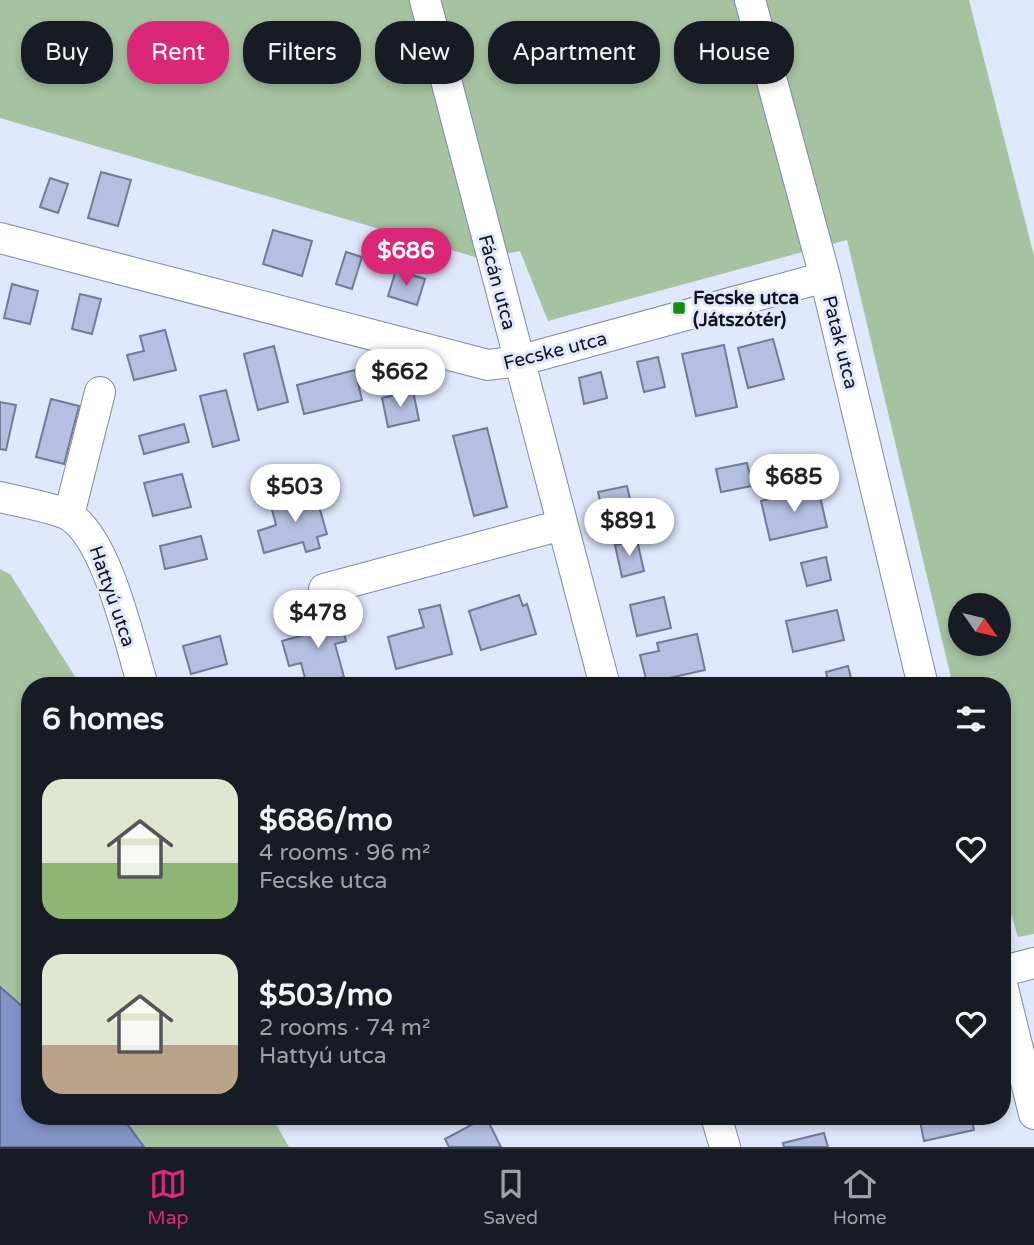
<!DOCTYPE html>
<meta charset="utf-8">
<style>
:root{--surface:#171b24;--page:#20242c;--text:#f1f3f6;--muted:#9ea1a6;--line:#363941;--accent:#db2777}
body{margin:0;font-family:"Varela Round",sans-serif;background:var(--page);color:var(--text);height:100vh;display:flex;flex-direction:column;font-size:26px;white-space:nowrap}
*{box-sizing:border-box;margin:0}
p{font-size:23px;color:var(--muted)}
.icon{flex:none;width:38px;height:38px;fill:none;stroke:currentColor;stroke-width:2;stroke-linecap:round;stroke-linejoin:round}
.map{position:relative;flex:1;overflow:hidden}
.drawer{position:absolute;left:21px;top:677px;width:990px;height:448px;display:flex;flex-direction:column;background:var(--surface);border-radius:28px;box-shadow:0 4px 10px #0003}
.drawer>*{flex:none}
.top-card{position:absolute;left:21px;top:21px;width:992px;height:63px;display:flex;gap:14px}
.needle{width:46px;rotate:124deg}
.tools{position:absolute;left:948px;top:593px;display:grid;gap:14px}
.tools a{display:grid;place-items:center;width:63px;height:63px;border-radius:50%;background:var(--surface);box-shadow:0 4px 10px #0003;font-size:35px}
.price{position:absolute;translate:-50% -60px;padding:0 16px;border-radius:24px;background:#fff;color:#222;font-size:23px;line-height:46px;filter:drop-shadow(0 2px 4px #0008)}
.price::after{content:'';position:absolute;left:50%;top:42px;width:21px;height:16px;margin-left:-10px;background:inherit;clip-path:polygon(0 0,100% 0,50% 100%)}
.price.active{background:var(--accent);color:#fff}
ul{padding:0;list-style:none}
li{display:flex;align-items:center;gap:21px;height:175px;padding:0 21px}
li span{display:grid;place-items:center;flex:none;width:196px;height:140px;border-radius:21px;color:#555}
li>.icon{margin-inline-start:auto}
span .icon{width:84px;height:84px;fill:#fffc;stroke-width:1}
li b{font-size:30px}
h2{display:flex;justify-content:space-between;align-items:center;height:84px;padding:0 21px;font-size:30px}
.chip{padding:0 24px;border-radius:28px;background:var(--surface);box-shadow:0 4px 10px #0003;font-size:24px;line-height:63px}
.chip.active{background:var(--accent);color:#fff}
.tabs{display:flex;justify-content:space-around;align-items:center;height:98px;border-top:2px solid var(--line);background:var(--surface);font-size:19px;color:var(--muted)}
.tabs a{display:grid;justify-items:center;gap:4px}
.tabs .active{color:var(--accent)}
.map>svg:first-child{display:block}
.green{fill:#a5c2a1;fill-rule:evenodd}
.water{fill:#8394c9;stroke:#616e97;stroke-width:2}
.building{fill:#b4bfe1;stroke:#717b9a;stroke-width:2}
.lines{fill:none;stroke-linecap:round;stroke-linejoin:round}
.minor-casing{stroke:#7f8aaa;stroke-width:32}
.minor{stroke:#fff;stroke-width:30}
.poi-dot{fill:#178a0e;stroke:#e0e8fd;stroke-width:2.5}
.labels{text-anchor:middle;stroke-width:6;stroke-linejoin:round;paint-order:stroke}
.street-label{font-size:19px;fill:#121521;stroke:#e0e8fd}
.poi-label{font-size:19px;font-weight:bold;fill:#121521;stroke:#e0e8fd;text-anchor:start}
</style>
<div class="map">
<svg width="1034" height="1147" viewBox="0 0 1034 1147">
<rect width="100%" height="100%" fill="#e0e8fd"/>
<path class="green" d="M0,0H969L1034,256V934L1018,937L1003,886V686H953L847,240L548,321L520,251L482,259L0,118ZM961,606H999V644H961Z
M0,569L10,574L81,686H30V822L24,836L30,843V1013L0,987Z
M122,1117H272L289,1147H144Z"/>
<path class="water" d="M0,987L30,1013V1116L122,1117L144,1147H0Z"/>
<path class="building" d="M101,172L131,180L118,226L88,218Z
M50,178L68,184L58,213L40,207Z
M273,230L312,241L302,276L263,264Z
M346,252L362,257L352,289L336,284Z
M396,270L425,279L417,305L388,296Z
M12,284L38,291L30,324L4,318Z
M80,294L101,299L92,334L72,329Z
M165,330L176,370L134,380L127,355L144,351L140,336Z
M773,339L784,379L748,388L738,348Z
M724,345L737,407L696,416L682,354Z
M274,346L288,402L258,410L244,354Z
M658,357L665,387L644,392L637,362Z
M355,370L362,400L304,414L297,385Z
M601,372L607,398L584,404L579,378Z
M226,390L239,440L213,447L200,396Z
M413,391L419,420L388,427L382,398Z
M51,399L79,406L64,464L36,457Z
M0,402L16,405L6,450L0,449Z
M184,424L189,442L144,454L139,436Z
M487,428L507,507L474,516L453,436Z
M747,463L752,486L721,492L716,469Z
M182,474L191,507L153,516L144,483Z
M627,486L635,521L606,527L598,492Z
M818,488L827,527L770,540L761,501Z
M314,489L327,534L317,537L320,548L306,552L303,542L264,553L258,531L276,525L271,506L293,499L292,495Z
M201,536L207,559L165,569L160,546Z
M637,540L644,571L622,577L615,545Z
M826,557L831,580L807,586L801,563Z
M519,595L523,606L527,604L536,634L481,650L469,611Z
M664,597L671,628L637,636L630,605Z
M440,605L452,654L396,669L388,637L424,627L419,610Z
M837,610L844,640L793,652L786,621Z
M339,615L346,641L335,644L344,677L307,686L301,663L289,666L282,641L304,635L302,625Z
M697,634L705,670L647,683L640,655L659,651L657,643Z
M220,636L227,664L191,674L183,646Z
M848,666L853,686H829L826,672Z
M919,1116H971L974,1130L924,1141Z
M486,1117L501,1147H449L445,1139Z
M824,1133L828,1147H784L783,1143Z"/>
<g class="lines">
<defs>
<path id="minor" d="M425,0L605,686
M750,0L825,277L923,686
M0,238L488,365L518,361L825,277
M0,497C17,501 55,508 68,515C107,536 130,644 143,686
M69,515L100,392
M324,589L562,525
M1003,971L1034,963
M1003,988L1034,1114
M716,1116L725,1147"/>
</defs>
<use href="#minor" class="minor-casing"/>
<use href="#minor" class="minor"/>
</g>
<rect class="poi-dot" x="672" y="301" width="14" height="14" rx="3.5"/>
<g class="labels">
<g class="street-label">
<text transform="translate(498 282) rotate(75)" y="7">Fácán utca</text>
<text transform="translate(841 342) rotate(76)" y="7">Patak utca</text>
<text transform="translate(555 350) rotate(-14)" y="7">Fecske utca</text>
<text transform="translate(113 596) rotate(71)" y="7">Hattyú utca</text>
</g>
<g class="poi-label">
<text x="693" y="304">Fecske utca<tspan x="693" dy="22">(Játszótér)</tspan></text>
</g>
</g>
</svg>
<div class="tools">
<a><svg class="needle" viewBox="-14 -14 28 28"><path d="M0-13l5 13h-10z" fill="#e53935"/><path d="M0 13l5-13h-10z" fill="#9ea1a6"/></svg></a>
</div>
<b class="price active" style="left:406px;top:288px">$686</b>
<b class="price" style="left:400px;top:409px">$662</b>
<b class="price" style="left:794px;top:514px">$685</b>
<b class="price" style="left:295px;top:524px">$503</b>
<b class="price" style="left:629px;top:558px">$891</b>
<b class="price" style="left:318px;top:650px">$478</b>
<div class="top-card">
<a class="chip">Buy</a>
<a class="chip active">Rent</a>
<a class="chip">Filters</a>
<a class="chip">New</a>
<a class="chip">Apartment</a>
<a class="chip">House</a>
</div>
<section class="drawer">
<h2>6 homes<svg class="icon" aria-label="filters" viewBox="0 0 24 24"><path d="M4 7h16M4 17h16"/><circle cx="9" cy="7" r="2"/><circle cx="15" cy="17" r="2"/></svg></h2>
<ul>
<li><span style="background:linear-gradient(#dfe7d0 60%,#8fb573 0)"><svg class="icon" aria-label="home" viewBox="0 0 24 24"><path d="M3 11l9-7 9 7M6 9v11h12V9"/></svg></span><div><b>$686/mo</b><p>4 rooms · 96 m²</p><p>Fecske utca</p></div><svg class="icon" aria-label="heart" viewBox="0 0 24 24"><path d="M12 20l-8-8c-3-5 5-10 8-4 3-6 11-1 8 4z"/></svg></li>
<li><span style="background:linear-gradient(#dfe7d0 65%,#b9a48a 0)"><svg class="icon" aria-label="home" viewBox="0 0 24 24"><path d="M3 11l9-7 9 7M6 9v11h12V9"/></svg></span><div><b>$503/mo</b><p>2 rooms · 74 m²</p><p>Hattyú utca</p></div><svg class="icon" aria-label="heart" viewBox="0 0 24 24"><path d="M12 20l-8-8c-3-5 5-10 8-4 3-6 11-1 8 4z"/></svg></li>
</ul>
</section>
</div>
<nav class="tabs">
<a class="active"><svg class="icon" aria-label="map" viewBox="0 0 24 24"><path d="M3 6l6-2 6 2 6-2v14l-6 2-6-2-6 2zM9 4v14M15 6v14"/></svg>Map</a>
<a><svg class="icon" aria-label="saved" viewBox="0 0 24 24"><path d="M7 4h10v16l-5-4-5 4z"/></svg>Saved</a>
<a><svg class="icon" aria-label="home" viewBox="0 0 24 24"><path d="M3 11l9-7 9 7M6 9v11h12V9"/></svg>Home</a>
</nav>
